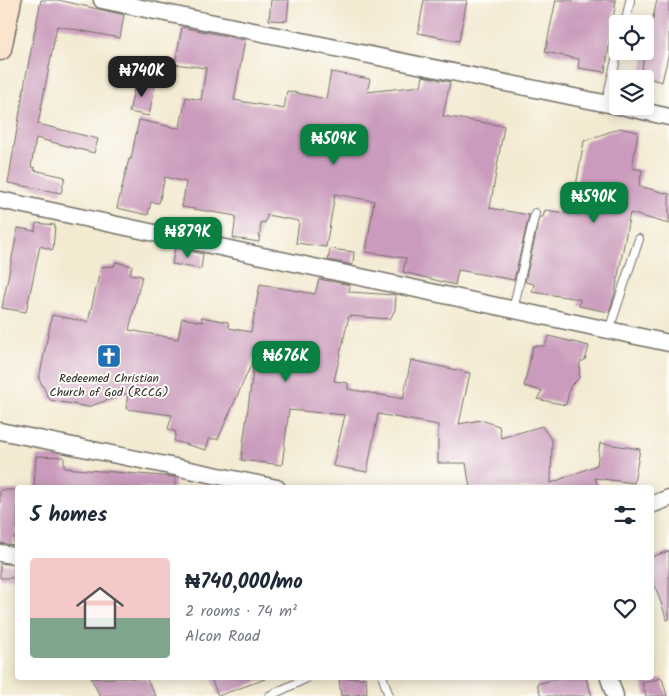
<!DOCTYPE html>
<meta charset="utf-8">
<style>
:root{--surface:#fff;--page:#f6f6f7;--text:#1f2937;--muted:#747a83;--line:#e0e1e3;--accent:#0b8043}
body{margin:0;font-family:Kalam,sans-serif;background:var(--page);color:var(--text);height:100vh;display:flex;flex-direction:column;font-size:19px;white-space:nowrap}
*{box-sizing:border-box;margin:0}
p{font-size:16px;color:var(--muted)}
.icon{flex:none;width:28px;height:28px;fill:none;stroke:currentColor;stroke-width:2;stroke-linecap:round;stroke-linejoin:round}
.map{position:relative;flex:1;overflow:hidden}
.drawer{position:absolute;left:15px;top:485px;width:639px;height:195px;display:flex;flex-direction:column;background:var(--surface);border-radius:5px;box-shadow:0 2px 12px #0003}
.drawer>*{flex:none}
.buttons{position:absolute;left:609px;top:15px;display:grid;gap:10px}
.buttons a{display:grid;place-items:center;width:45px;height:45px;border-radius:5px;background:var(--surface);box-shadow:0 2px 12px #0003;font-size:25px}
.price{position:absolute;translate:-50% -42px;padding:0 11px;border-radius:10px;background:var(--accent);color:#fff;font-size:16px;line-height:32px;filter:drop-shadow(0 1px 2px #0008)}
.price::after{content:'';position:absolute;left:50%;top:30px;width:15px;height:11px;margin-left:-8px;background:inherit;clip-path:polygon(0 0,100% 0,50% 100%)}
.price.current{background:#222;color:#fff}
ul{padding:0;list-style:none}
li{display:flex;align-items:center;gap:15px;height:125px;padding:0 15px}
li+li{border-top:1px solid var(--line)}
li span{display:grid;place-items:center;flex:none;width:140px;height:100px;border-radius:5px;color:#555}
li>.icon{margin-inline-start:auto}
span .icon{width:60px;height:60px;fill:#fffc;stroke-width:1}
li b{font-size:21px}
h2{display:flex;justify-content:space-between;align-items:center;height:60px;padding:0 15px;font-size:21px}
.map>svg:first-child{display:block}
.building{fill:#ca9bbc}
.lines{fill:none;stroke-linecap:round;stroke-linejoin:round}
.service-casing{stroke:#716e65;stroke-width:10}
.minor-casing{stroke:#716e65;stroke-width:19}
.secondary-casing{stroke:#716e65;stroke-width:25}
.service{stroke:#fff;stroke-width:8}
.minor{stroke:#fff;stroke-width:16}
.secondary{stroke:#fbe5cf;stroke-width:22}
.labels{text-anchor:middle;stroke-width:4;stroke-linejoin:round;paint-order:stroke}
.poi-label{font-size:12px;fill:#2b2b2b;stroke:#fdfcf7}
</style>
<div class="map">
<svg width="669" height="696" viewBox="0 0 669 696">
<rect width="100%" height="100%" fill="#fdfcf7"/>
<filter id="ink" filterUnits="userSpaceOnUse"><feTurbulence type="fractalNoise" baseFrequency=".02" numOctaves="2"/><feDisplacementMap in="SourceGraphic" scale="10" xChannelSelector="R" yChannelSelector="G"/><feConvolveMatrix kernelMatrix="1 2 1 2 8 2 1 2 1" color-interpolation-filters="sRGB"/></filter>
<filter id="wash" filterUnits="userSpaceOnUse"><feTurbulence type="fractalNoise" baseFrequency=".0096" numOctaves="4" result="noise"/><feDisplacementMap in="SourceGraphic" scale="20" xChannelSelector="R" yChannelSelector="G"/><feGaussianBlur stdDeviation="1.12" result="paint"/><feColorMatrix in="noise" values="0 0 0 0 0 0 0 0 0 0 0 0 0 0 0 0 0 1.4 0 .05"/><feComposite in="paint" operator="in"/></filter>
<g filter="url(#wash)">
<rect width="100%" height="100%" fill="#f3ead2"/>
<g id="blocks">
<path class="building" d="M41,0H58L124,15L120,38L57,26L38,124L98,139L94,153L36,138L31,167L35,168L34,170L65,177L61,193L8,183L26,76Z
M271,0H289L287,21L269,20Z
M424,0H467L459,41L418,33Z
M556,0H616L605,72L578,68L579,59L545,52Z
M657,0H669V52L662,82L640,76Z
M182,27L245,40L234,100L284,109L287,91L326,99L331,72L370,79L367,92L421,86L423,76L450,82L443,116L504,126L490,208L529,215L514,280L458,270L455,285L403,272L406,258L366,252L374,201L335,194L326,247L296,243L299,221L267,215L265,223L261,222L259,242L233,238L236,216L182,207L186,182L165,177L159,203L151,202L148,215L117,208L129,159H131L139,120L177,128L180,127L186,97L201,100L206,68L175,64Z
M136,80L155,85L149,116L129,112Z
M620,128L638,132L632,168L642,170L639,186L669,194V224L630,213L614,297L609,312L579,306L580,299L532,292L534,284L525,282L540,217H543L545,210L571,214L584,141Z
M36,223L55,225L53,250L40,246L26,312L2,308L18,228L35,231Z
M175,248L203,254L201,269L172,264Z
M330,249L354,252L353,265L328,260Z
M116,262L132,266L130,274L142,276L129,330L178,339L182,318L203,322L201,317L228,322L229,328L251,332L260,284L315,294L319,279L350,285L349,292L396,295L395,310L390,319L349,316L334,381L348,383V389L403,399L411,360L470,373L459,424L481,420L499,426L501,438L542,426L552,441L551,483L597,465L600,443L640,449L634,483L595,478L599,488H470L466,463H438V425L378,414L367,472L333,466L345,415L289,410L282,465L241,460L255,356L218,439H209L206,450L174,441L176,432L168,429L172,415L126,409L128,393L88,407L50,400L39,379L52,315L88,322L101,267L114,266Z
M549,336L589,346L585,360L580,362L579,378L570,387L566,405L537,399L542,391L524,386L533,346H545Z
M36,456L64,457V468L175,477V488H34Z
M0,490H18L17,537H14V545L0,543Z
M669,551V619L667,620L651,575V557Z
M0,563L14,565V578H0Z
M91,678H146L156,696H100Z
M211,678H265V679L218,696Z
M339,678H366L367,694L341,696Z
M560,678H586L592,696H541L537,684Z
M662,678L667,696H646L642,683Z"/>
</g>
</g>
<g filter="url(#ink)">
<use href="#blocks" fill-opacity="0" stroke="#716e65" stroke-width="1"/>
<g class="lines">
<defs>
<path id="service" d="M625,24L630,1
M606,103L618,51
M513,310L535,213
M609,330L639,239
M383,678L389,696
M269,696L307,678"/>
<path id="minor" d="M102,0L618,106
M621,106L669,117
M0,200L669,343
M0,431L277,488
M651,505L669,498
M0,553L18,556
M609,678L615,696"/>
<path id="secondary" d="M0,49L10,0"/>
</defs>
<use href="#service" class="service-casing"/>
<use href="#minor" class="minor-casing"/>
<use href="#secondary" class="secondary-casing"/>
<use href="#service" class="service"/>
<use href="#minor" class="minor"/>
<use href="#secondary" class="secondary"/>
</g>
</g>
<defs>
<symbol id="church-square" viewBox="-11 -11 22 22"><rect x="-9" y="-9" width="18" height="18" rx="4" fill="#1f6fb2" stroke="#fdfcf7"/><path d="M-1.2-6h2.4v3.5h3.3v2.4h-3.3V6h-2.4V-.1h-3.3v-2.4h3.3Z" fill="#fff"/></symbol>
</defs>
<g fill-rule="evenodd">
<use href="#church-square" x="95" y="342" width="28" height="28"/>
</g>
<g class="labels">
<g class="poi-label">
<text x="109" y="382">Redeemed Christian<tspan x="109" dy="14">Church of God (RCCG)</tspan></text>
</g>
</g>
</svg>
<div class="buttons">
<a><svg class="icon" aria-label="locate" viewBox="0 0 24 24"><circle cx="12" cy="12" r="6"/><path d="M12 2v4M12 18v4M2 12h4M18 12h4"/></svg></a>
<a><svg class="icon" aria-label="layers" viewBox="0 0 24 24"><path d="M12 4l9 5-9 5-9-5zM3 14l9 5 9-5"/></svg></a>
</div>
<b class="price current" style="left:142px;top:98px">₦740K</b>
<b class="price" style="left:334px;top:166px">₦509K</b>
<b class="price" style="left:594px;top:224px">₦590K</b>
<b class="price" style="left:188px;top:259px">₦879K</b>
<b class="price" style="left:286px;top:383px">₦676K</b>
<section class="drawer">
<h2>5 homes<svg class="icon" aria-label="filters" viewBox="0 0 24 24"><path d="M4 7h16M4 17h16"/><circle cx="9" cy="7" r="2"/><circle cx="15" cy="17" r="2"/></svg></h2>
<ul>
<li><span style="background:linear-gradient(#f6c9c9 60%,#7fa58c 0)"><svg class="icon" aria-label="home" viewBox="0 0 24 24"><path d="M3 11l9-7 9 7M6 9v11h12V9"/></svg></span><div><b>₦740,000/mo</b><p>2 rooms · 74 m²</p><p>Alcon Road</p></div><svg class="icon" aria-label="heart" viewBox="0 0 24 24"><path d="M12 20l-8-8c-3-5 5-10 8-4 3-6 11-1 8 4z"/></svg></li>
</ul>
</section>
</div>
